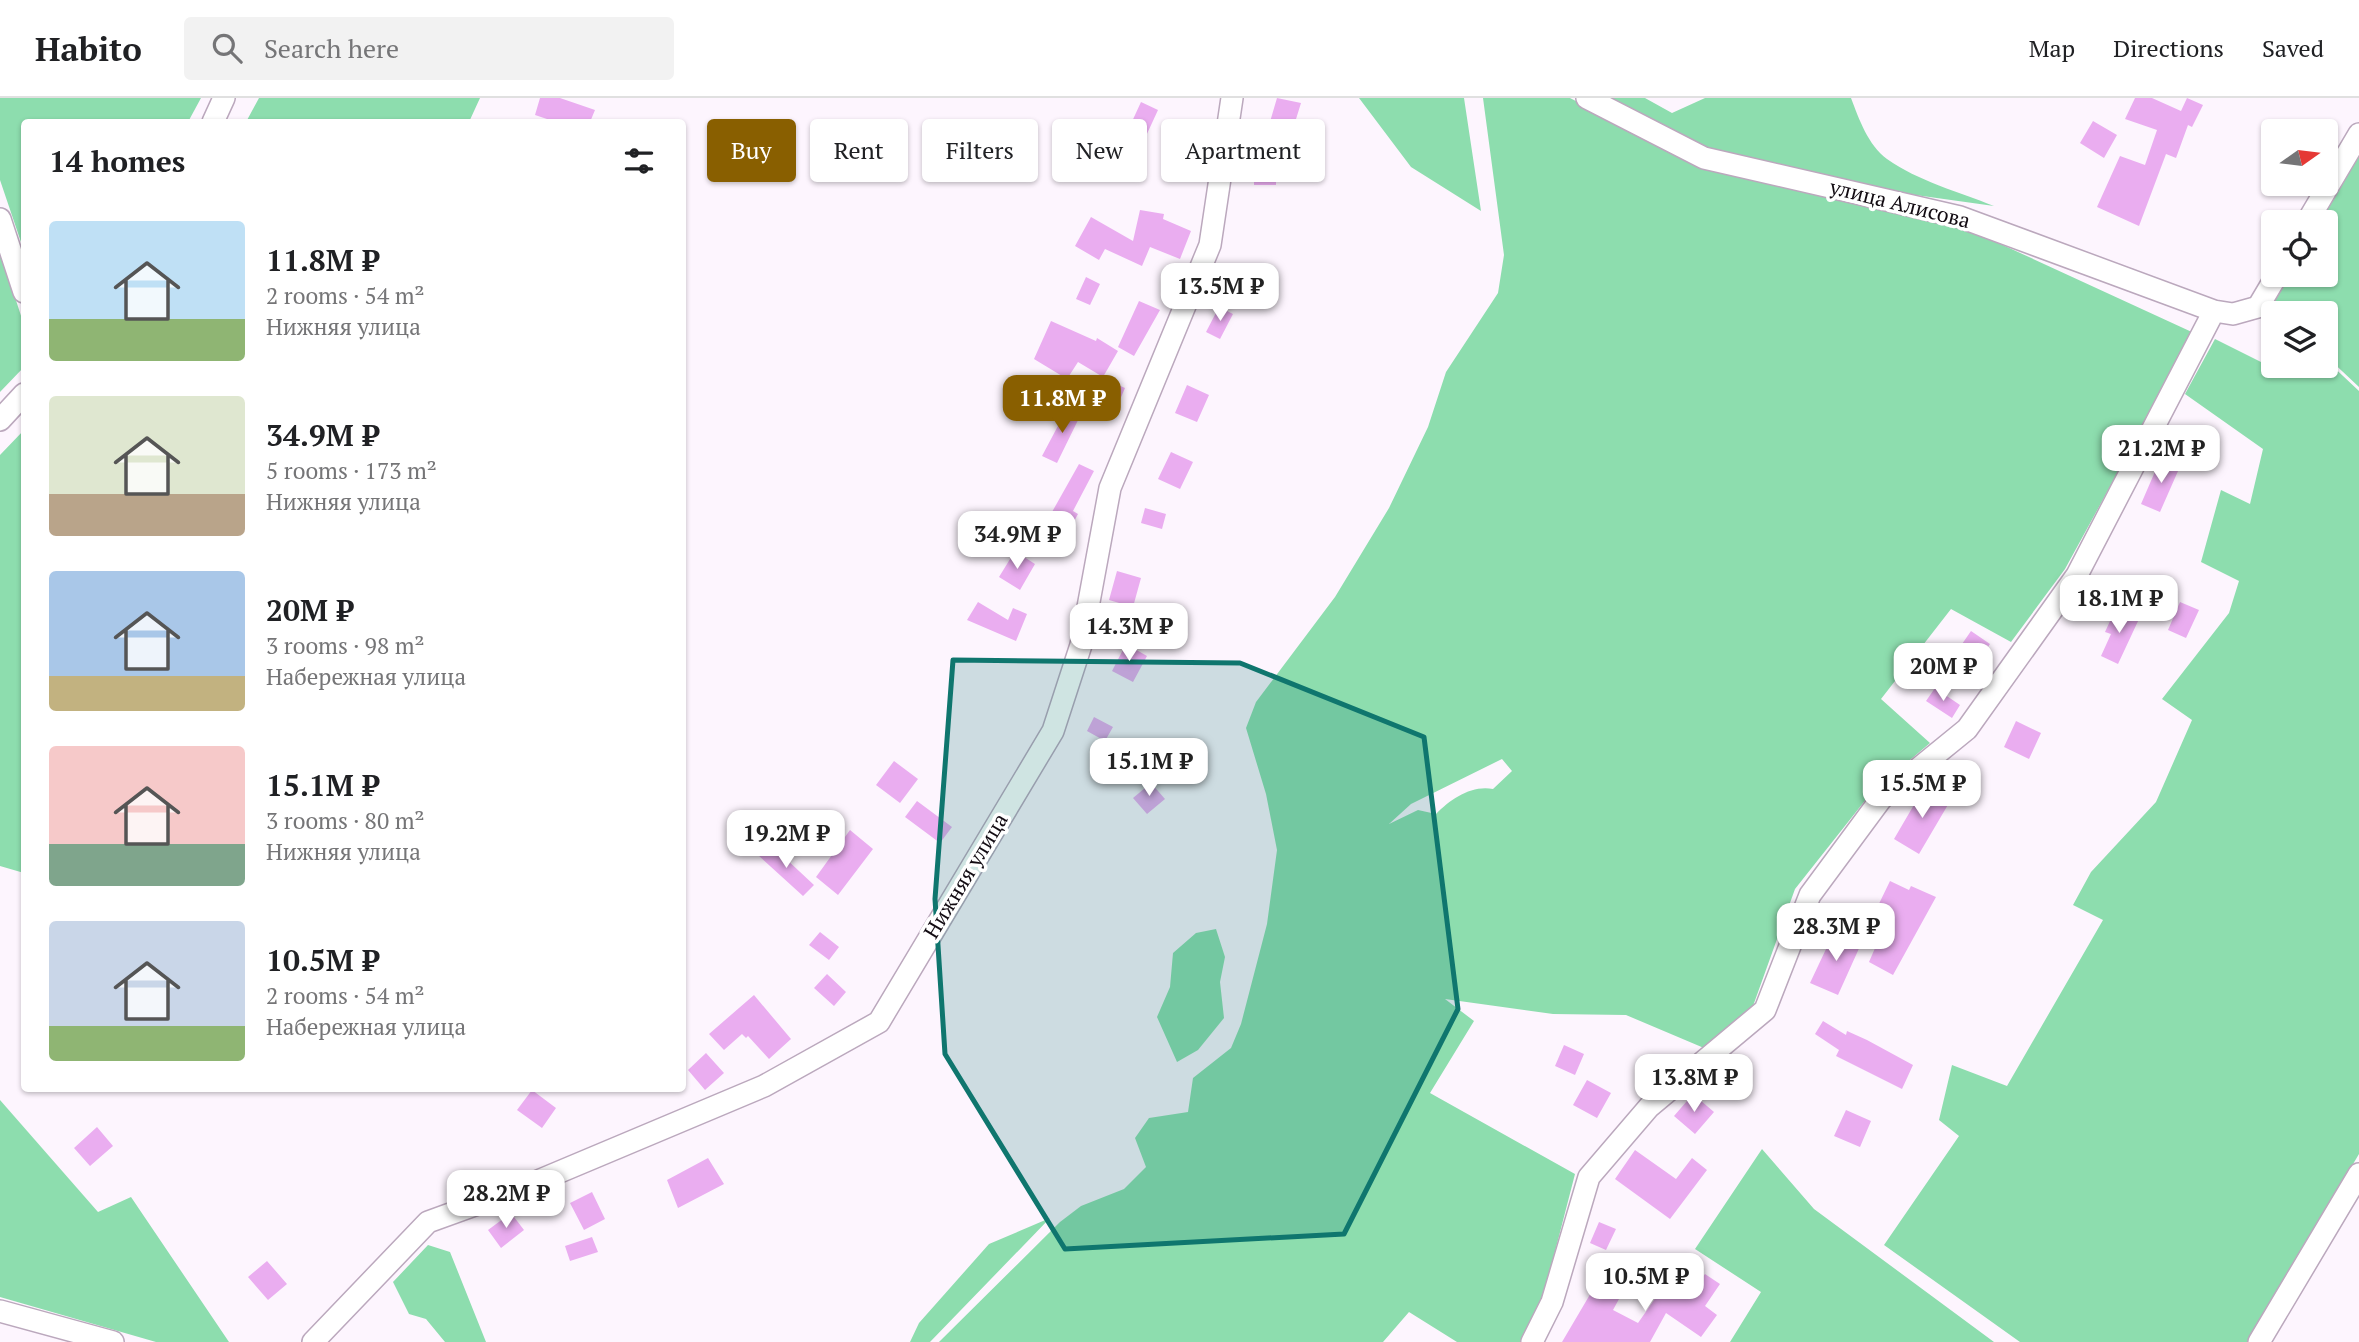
<!DOCTYPE html>
<meta charset="utf-8">
<style>
:root{--surface:#fff;--page:#f2f2f2;--text:#202124;--muted:#757577;--line:#e0e0e0;--accent:#895f00}
body{margin:0;font-family:"PT Serif",serif;background:var(--page);color:var(--text);height:100vh;display:flex;flex-direction:column;font-size:26px;white-space:nowrap}
*{box-sizing:border-box;margin:0}
p{font-size:23px;color:var(--muted)}
.icon{flex:none;width:38px;height:38px;fill:none;stroke:currentColor;stroke-width:2;stroke-linecap:round;stroke-linejoin:round}
.map{position:relative;flex:1;overflow:hidden}
.side{position:absolute;left:21px;top:21px;width:665px;height:973px;display:flex;flex-direction:column;background:var(--surface);border-radius:7px;box-shadow:0 2px 5px #0004}
.side>*{flex:none}
.hud{position:absolute;left:707px;top:21px;width:665px;height:63px;display:flex;gap:14px}
.needle{width:46px;rotate:76deg}
.controls{position:absolute;left:2261px;top:21px;display:grid;gap:14px}
.controls a{display:grid;place-items:center;width:77px;height:77px;border-radius:7px;background:var(--surface);box-shadow:0 2px 5px #0004;font-size:35px}
.price{position:absolute;translate:-50% -60px;padding:0 16px;border-radius:14px;background:#fff;color:#222;font-size:23px;line-height:46px;filter:drop-shadow(0 2px 4px #0008)}
.price::after{content:'';position:absolute;left:50%;top:42px;width:21px;height:16px;margin-left:-10px;background:inherit;clip-path:polygon(0 0,100% 0,50% 100%)}
.price.active{background:var(--accent);color:#fff}
ul{padding:0;list-style:none}
li{display:flex;align-items:center;gap:21px;height:175px;padding:0 28px}
li span{display:grid;place-items:center;flex:none;width:196px;height:140px;border-radius:7px;color:#555}
li>.icon{margin-inline-start:auto}
span .icon{width:84px;height:84px;fill:#fffc;stroke-width:1}
li b{font-size:30px}
h2{display:flex;justify-content:space-between;align-items:center;height:84px;padding:0 28px;font-size:30px}
.chip{padding:0 24px;border-radius:7px;background:var(--surface);box-shadow:0 2px 5px #0004;font-size:24px;line-height:63px}
.chip.active{background:var(--accent);color:#fff}
header{display:flex;align-items:center;gap:42px;box-sizing:border-box;height:98px;padding:0 35px;background:var(--surface);border-bottom:2px solid var(--line)}
header strong{font-size:33px}
nav{display:flex;gap:38px;margin-inline-start:auto;font-size:24px}
.search{width:490px;height:63px;background:var(--page);display:flex;align-items:center;gap:18px;box-sizing:border-box;padding:0 24px;border-radius:7px;color:var(--muted);font-size:26px}
.map>svg:first-child{display:block}
.green{fill:#8dddae;fill-rule:evenodd}
.building{fill:#eaadf0}
.lines{fill:none;stroke-linecap:round;stroke-linejoin:round}
.minor-casing{stroke:#bba8bd;stroke-width:24}
.minor{stroke:#fff;stroke-width:21}
.marked{fill:#0f766e;fill-opacity:0.2;stroke:#0f766e;stroke-width:5;stroke-linejoin:round}
.labels{text-anchor:middle;stroke-width:7;stroke-linejoin:round;paint-order:stroke}
.street-label{font-size:21px;fill:#120b12;stroke:#fff}
</style>
<header>
<strong>Habito</strong>
<div class="search"><svg class="icon" aria-label="search" viewBox="0 0 24 24"><circle cx="10" cy="10" r="6"/><path d="M15 15l6 6"/></svg>Search here</div>
<nav><a>Map</a><a>Directions</a><a>Saved</a></nav>
</header>
<div class="map">
<svg width="2359" height="1244" viewBox="0 0 2359 1244">
<rect width="100%" height="100%" fill="#fdf5fe"/>
<path class="green" d="M0,0H201L188,24H24V153L0,82Z
M259,0H480L469,24H246Z
M1359,0H1464L1481,113L1411,69Z
M1483,0H1570L1696,65L1955,125L2194,235L2065,471L2011,544L1951,511L1881,601L1930,645L1871,695L1795,791L1753,908L1704,950L1626,917L1553,916L1445,901L1474,923L1430,995L1575,1076L1542,1204L1520,1244H1457L1409,1214L1383,1244H939L1060,1124L1081,1108L1124,1091L1146,1069L1135,1040L1149,1020L1188,1014L1193,980L1231,950L1241,926L1267,826L1277,752L1266,696L1246,630L1256,604L1335,499L1389,410L1428,329L1446,274L1498,195L1504,157ZM1502,661L1512,673L1493,691C1471,687 1451,701 1436,716L1418,712L1389,726L1411,706Z
M1603,0H1645L1672,15L1705,0H1851C1859,21 1868,47 1887,61C1918,83 1959,94 1994,108L1858,89L1700,53Z
M2359,52V289L2326,258V215H2280L2272,207L2289,177H2326V124H2318Z
M0,153L24,227V269L0,294Z
M2215,241L2273,270L2326,268V262L2359,293V1056L2247,1244H2020L1884,1147L1959,1038L1939,1022L1952,967L2007,988L2103,822L2073,807L2091,774L2156,704L2192,622L2162,601L2229,515L2239,483L2201,464L2221,392L2250,406L2263,351L2185,296Z
M24,332V775L0,768V357Z
M1216,831L1225,859L1220,884L1224,920L1198,952L1177,964L1157,919L1170,889L1173,855L1196,835Z
M0,1002L98,1114L131,1099L229,1244H156L0,1199Z
M1762,1051L1814,1111L1994,1244H1730L1761,1194L1695,1151Z
M1050,1120L930,1244H910L919,1225L989,1146Z
M428,1147L450,1154L486,1244H445L426,1221L409,1216L393,1184Z"/>
<path class="building" d="M540,0H560L595,12L590,24H556L535,17Z
M1277,0L1301,5L1292,34L1269,27Z
M2135,0H2152L2181,13L2187,0L2203,7L2192,29L2188,27L2176,60L2166,56L2139,128L2097,109L2120,58L2145,67L2157,32L2125,21Z
M1141,4L1158,12L1146,38L1129,30Z
M2093,23L2117,37L2104,60L2080,45Z
M1065,40L1086,48L1077,74L1055,67Z
M1254,57H1276V87H1254Z
M1140,112L1164,116L1163,121L1191,133L1180,161L1150,149L1142,168L1105,151L1099,162L1075,148L1091,119L1133,143Z
M1086,179L1100,186L1090,207L1076,201Z
M1139,203L1160,212L1134,258L1118,249Z
M1219,209L1233,216L1220,241L1206,234Z
M1051,223L1096,243L1097,240L1118,253L1103,279L1078,264L1067,281L1034,261Z
M1109,283L1125,290L1119,304L1103,298Z
M1187,287L1209,297L1197,324L1175,315Z
M1068,309L1081,316L1057,365L1042,358Z
M1171,354L1193,364L1180,391L1158,381Z
M2169,358L2182,364L2160,414L2141,406L2157,369L2162,372Z
M1079,366L1094,373L1073,413L1078,416L1064,442L1043,430Z
M1145,410L1166,416L1162,431L1141,425Z
M1015,453L1035,466L1020,492L999,479Z
M1117,473L1141,480L1133,509L1109,502Z
M978,504L1008,522L1013,510L1027,516L1016,543L967,522Z
M2180,504L2199,512L2186,540L2168,532Z
M2116,510L2139,521L2118,566L2101,558L2111,536L2105,534Z
M1971,533L1990,546L1970,575L1951,562Z
M1126,546L1147,558L1133,584L1112,573Z
M1935,590L1960,607L1952,620L1926,603Z
M1094,619L1113,629L1105,643L1087,633Z
M2016,623L2041,635L2029,661L2004,649Z
M894,663L918,681L900,705L876,687Z
M1151,685L1165,701L1147,716L1133,700Z
M1925,688L1949,705L1919,756L1894,741Z
M917,703L952,729L940,745L905,719Z
M850,732L873,751L838,797L816,779Z
M769,745L814,787L803,798L758,757Z
M1890,783L1909,792L1911,788L1936,799L1893,877L1869,864L1888,820L1875,814Z
M1835,832L1861,846L1838,897L1810,885Z
M820,834L839,849L829,862L809,847Z
M827,876L846,894L834,908L814,890Z
M754,897L791,941L769,961L748,938L746,940L742,936L724,952L709,936Z
M1823,923L1846,937L1847,933L1867,942L1913,967L1902,991L1836,958L1839,952L1815,936Z
M1564,947L1584,956L1575,977L1555,968Z
M706,955L724,975L705,992L688,972Z
M1587,982L1611,995L1597,1020L1573,1007Z
M532,992L556,1010L542,1030L517,1012Z
M1693,996L1714,1014L1695,1036L1674,1018Z
M1846,1012L1871,1023L1860,1049L1834,1038Z
M97,1029L113,1048L90,1068L74,1050Z
M1635,1052L1676,1081L1692,1060L1707,1072L1670,1121L1615,1081Z
M708,1060L724,1086L678,1110L667,1082Z
M592,1094L605,1121L584,1132L570,1105Z
M511,1115L524,1132L501,1150L488,1132Z
M1599,1124L1616,1131L1606,1152L1590,1145Z
M592,1139L598,1154L570,1163L565,1148Z
M267,1163L287,1186L268,1202L248,1179Z
M1673,1175H1679L1696,1188L1705,1176L1720,1186L1705,1208L1717,1217L1701,1239L1666,1215L1650,1244H1562L1595,1188L1619,1201L1613,1212L1638,1225Z"/>
<g class="lines">
<defs>
<path id="minor" d="M1587,0L1704,60L1960,119L2214,213
M213,24L224,0
M0,121L24,194
M2307,124L2359,36
M0,322L24,296
M0,1213L113,1244
M313,1244L428,1124L519,1091L764,988L879,924L1053,633L1081,547L1110,390L1210,147L1232,0
M1532,1244L1552,1204L1589,1079L1649,1009L1765,912L1810,797L1881,701L1967,631L2077,477L2214,213L2233,216L2258,209L2277,177
M2259,1244L2359,1076"/>
</defs>
<use href="#minor" class="minor-casing"/>
<use href="#minor" class="minor"/>
</g>
<path class="marked" d="M953,562L1240,565L1424,639L1458,911L1344,1136L1065,1151L945,956L935,801Z"/>
<g class="labels">
<g class="street-label">
<text transform="translate(1900 106) rotate(14)" y="7">улица Алисова</text>
<text transform="translate(966 778) rotate(-59)" y="7">Нижняя улица</text>
</g>
</g>
</svg>
<div class="controls">
<a><svg class="needle" viewBox="-14 -14 28 28"><path d="M0-13l5 13h-10z" fill="#e53935"/><path d="M0 13l5-13h-10z" fill="#757577"/></svg></a>
<a><svg class="icon" aria-label="locate" viewBox="0 0 24 24"><circle cx="12" cy="12" r="6"/><path d="M12 2v4M12 18v4M2 12h4M18 12h4"/></svg></a>
<a><svg class="icon" aria-label="layers" viewBox="0 0 24 24"><path d="M12 4l9 5-9 5-9-5zM3 14l9 5 9-5"/></svg></a>
</div>
<b class="price" style="left:1220px;top:225px">13.5M ₽</b>
<b class="price active" style="left:1062px;top:337px">11.8M ₽</b>
<b class="price" style="left:2161px;top:387px">21.2M ₽</b>
<b class="price" style="left:1017px;top:473px">34.9M ₽</b>
<b class="price" style="left:2119px;top:537px">18.1M ₽</b>
<b class="price" style="left:1129px;top:565px">14.3M ₽</b>
<b class="price" style="left:1943px;top:605px">20M ₽</b>
<b class="price" style="left:1149px;top:700px">15.1M ₽</b>
<b class="price" style="left:1922px;top:722px">15.5M ₽</b>
<b class="price" style="left:786px;top:772px">19.2M ₽</b>
<b class="price" style="left:1836px;top:865px">28.3M ₽</b>
<b class="price" style="left:1694px;top:1016px">13.8M ₽</b>
<b class="price" style="left:506px;top:1132px">28.2M ₽</b>
<b class="price" style="left:1645px;top:1215px">10.5M ₽</b>
<div class="hud">
<a class="chip active">Buy</a>
<a class="chip">Rent</a>
<a class="chip">Filters</a>
<a class="chip">New</a>
<a class="chip">Apartment</a>
</div>
<section class="side">
<h2>14 homes<svg class="icon" aria-label="filters" viewBox="0 0 24 24"><path d="M4 7h16M4 17h16"/><circle cx="9" cy="7" r="2"/><circle cx="15" cy="17" r="2"/></svg></h2>
<ul>
<li><span style="background:linear-gradient(#bfe0f5 70%,#8fb573 0)"><svg class="icon" aria-label="home" viewBox="0 0 24 24"><path d="M3 11l9-7 9 7M6 9v11h12V9"/></svg></span><div><b>11.8M ₽</b><p>2 rooms · 54 m²</p><p>Нижняя улица</p></div></li>
<li><span style="background:linear-gradient(#dfe7d0 70%,#b9a48a 0)"><svg class="icon" aria-label="home" viewBox="0 0 24 24"><path d="M3 11l9-7 9 7M6 9v11h12V9"/></svg></span><div><b>34.9M ₽</b><p>5 rooms · 173 m²</p><p>Нижняя улица</p></div></li>
<li><span style="background:linear-gradient(#a9c7e8 75%,#c2b280 0)"><svg class="icon" aria-label="home" viewBox="0 0 24 24"><path d="M3 11l9-7 9 7M6 9v11h12V9"/></svg></span><div><b>20M ₽</b><p>3 rooms · 98 m²</p><p>Набережная улица</p></div></li>
<li><span style="background:linear-gradient(#f6c9c9 70%,#7fa58c 0)"><svg class="icon" aria-label="home" viewBox="0 0 24 24"><path d="M3 11l9-7 9 7M6 9v11h12V9"/></svg></span><div><b>15.1M ₽</b><p>3 rooms · 80 m²</p><p>Нижняя улица</p></div></li>
<li><span style="background:linear-gradient(#c9d6e8 75%,#8fb573 0)"><svg class="icon" aria-label="home" viewBox="0 0 24 24"><path d="M3 11l9-7 9 7M6 9v11h12V9"/></svg></span><div><b>10.5M ₽</b><p>2 rooms · 54 m²</p><p>Набережная улица</p></div></li>
</ul>
</section>
</div>
